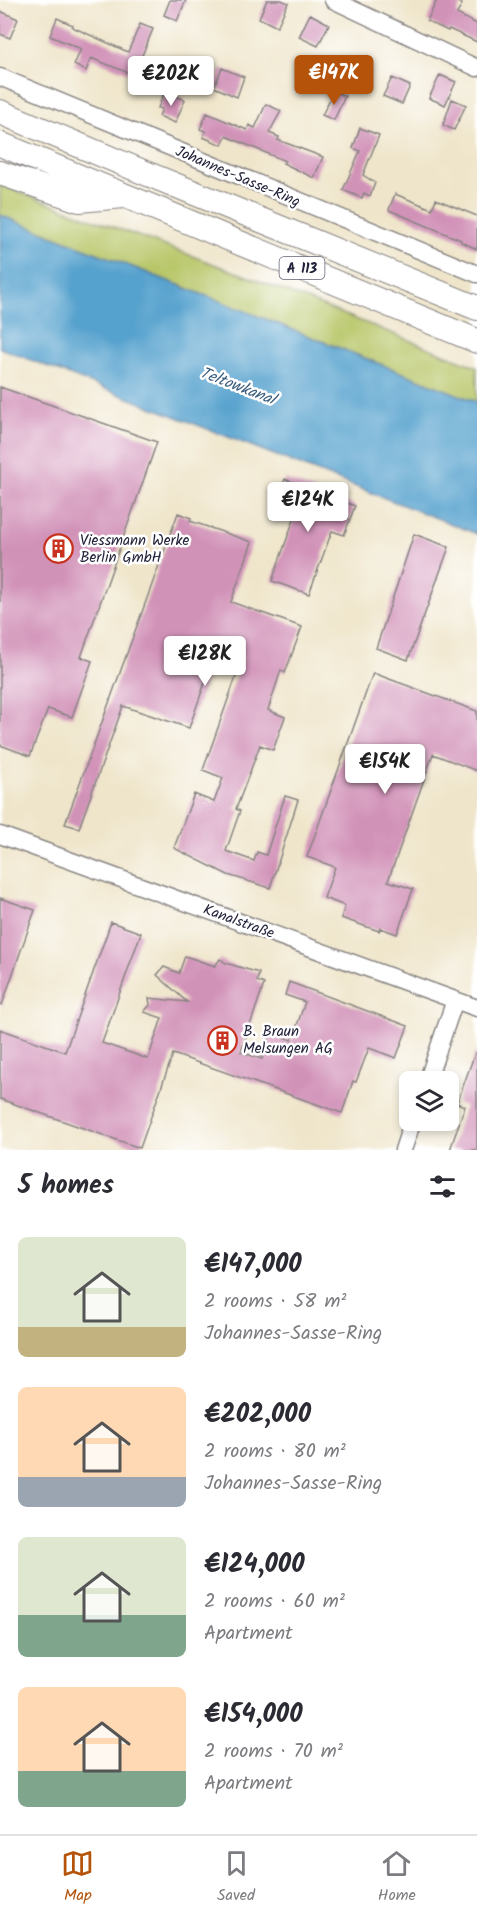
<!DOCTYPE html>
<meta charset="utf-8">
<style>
:root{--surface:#fff;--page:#f2f2f3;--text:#2b2b33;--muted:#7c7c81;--line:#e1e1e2;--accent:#b45309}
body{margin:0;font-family:Kalam,sans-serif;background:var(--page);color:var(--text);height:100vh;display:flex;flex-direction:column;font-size:22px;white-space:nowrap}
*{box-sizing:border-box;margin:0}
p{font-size:20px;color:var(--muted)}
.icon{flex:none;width:33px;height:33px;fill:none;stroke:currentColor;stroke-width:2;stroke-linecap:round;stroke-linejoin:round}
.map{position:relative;height:1150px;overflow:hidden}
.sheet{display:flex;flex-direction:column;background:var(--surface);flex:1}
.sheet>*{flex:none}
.controls{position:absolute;left:399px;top:1071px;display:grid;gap:12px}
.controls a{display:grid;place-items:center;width:60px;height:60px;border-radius:9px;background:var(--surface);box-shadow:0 3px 9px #0003;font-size:30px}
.price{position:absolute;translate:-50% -51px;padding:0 14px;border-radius:6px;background:#fff;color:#222;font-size:20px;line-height:39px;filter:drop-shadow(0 2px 3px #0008)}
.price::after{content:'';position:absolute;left:50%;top:36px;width:18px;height:14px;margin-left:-9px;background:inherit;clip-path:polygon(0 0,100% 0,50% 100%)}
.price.current{background:var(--accent);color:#fff}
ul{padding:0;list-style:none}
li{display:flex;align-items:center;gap:18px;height:150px;padding:0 18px}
li span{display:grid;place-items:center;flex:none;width:168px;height:120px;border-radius:9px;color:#555}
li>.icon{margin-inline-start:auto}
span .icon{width:72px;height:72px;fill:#fffc;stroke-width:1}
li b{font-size:26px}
h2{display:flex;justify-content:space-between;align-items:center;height:72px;padding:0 18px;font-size:26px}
.menu{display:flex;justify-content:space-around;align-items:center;height:84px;border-top:2px solid var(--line);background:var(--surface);font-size:16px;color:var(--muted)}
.menu a{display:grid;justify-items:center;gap:3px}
.menu .current{color:var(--accent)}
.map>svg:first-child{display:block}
.green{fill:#b8c668;stroke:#6d7452;stroke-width:1.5}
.water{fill:#56a2ce;stroke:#3c6284;stroke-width:1.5}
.building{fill:#d192b8}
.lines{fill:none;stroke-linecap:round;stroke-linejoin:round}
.minor-casing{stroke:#888482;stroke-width:19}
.highway-casing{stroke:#888482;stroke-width:26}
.minor{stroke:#fff;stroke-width:16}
.highway{stroke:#fff;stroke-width:24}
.labels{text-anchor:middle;stroke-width:5;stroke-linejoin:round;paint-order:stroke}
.shield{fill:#fff;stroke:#646476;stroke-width:1.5}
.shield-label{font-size:14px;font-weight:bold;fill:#22223b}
.street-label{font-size:15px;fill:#22223b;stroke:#fff}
.poi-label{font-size:15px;fill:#22223b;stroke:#fff;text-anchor:start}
.water-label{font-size:16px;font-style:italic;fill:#395c7d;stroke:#fff}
</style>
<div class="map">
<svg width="477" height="1150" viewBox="0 0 477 1150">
<rect width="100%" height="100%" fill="#fff"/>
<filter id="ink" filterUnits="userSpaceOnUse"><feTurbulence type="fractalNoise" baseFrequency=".0167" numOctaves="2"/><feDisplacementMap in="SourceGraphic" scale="12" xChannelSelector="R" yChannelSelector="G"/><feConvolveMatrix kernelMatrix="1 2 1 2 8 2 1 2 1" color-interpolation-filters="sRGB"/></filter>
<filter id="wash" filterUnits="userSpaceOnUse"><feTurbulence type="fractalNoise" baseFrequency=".008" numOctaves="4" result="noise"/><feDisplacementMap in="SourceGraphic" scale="24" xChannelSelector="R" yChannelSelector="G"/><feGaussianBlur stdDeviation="1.35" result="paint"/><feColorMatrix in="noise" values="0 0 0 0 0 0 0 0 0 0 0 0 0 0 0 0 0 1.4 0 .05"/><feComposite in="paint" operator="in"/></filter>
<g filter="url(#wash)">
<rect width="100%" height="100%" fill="#efe5ca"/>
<path class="green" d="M0,185L249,277L477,367V402L0,215Z"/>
<path class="water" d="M0,215L477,402V534L0,348Z"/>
<g id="blocks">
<path class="building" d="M170,0H186L177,21L164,15Z
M267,0H281L288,3L277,27L259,18Z
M437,0H454L462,4L457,14L477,24V42L449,29L448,31L427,21Z
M0,11L18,19L10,38L0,34Z
M310,14L329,24L318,46L299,37Z
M57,18L73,25L72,27L128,52L140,24L153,29L141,58L151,62L144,79L91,58L86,71L74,65L81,49L50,36Z
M222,68L244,77L237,97L214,87Z
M440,75L456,82L445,105L429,98Z
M392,78L410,86L402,104L383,96Z
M165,91L185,100L175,123L159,116L162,109L158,108Z
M334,91L345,96L334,120L322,115Z
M452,99L466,105L454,130L443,125Z
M266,104L281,111L269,133L279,137L278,140L323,157L314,178L283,163L285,161L226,136L222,145L203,137L206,131L200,129L207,113L247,130L249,125L255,128Z
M360,128L379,135L363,175L375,183L370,196L364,193L362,198L343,190L360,151L353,148Z
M395,194L432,209L436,199L477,216V249L461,242V240L389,210Z
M0,387L157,442L81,657L92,661L72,717L48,709L30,756L0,745Z
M285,479L355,506L344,535L332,531L309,594L272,581L295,516L274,508Z
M178,513L191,518L190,521L252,542L231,602L302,627L285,673L281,670L268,710L285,717L273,750L260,745L236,809L240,811L226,851L254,861L257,852L266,855L285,796L298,800L270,888L228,875L174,848L194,794L214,802L223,778L203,770L243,657L219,643L189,728L123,706L79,828L65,824Z
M414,534L449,547L408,660L376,648Z
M373,673L477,711V771L433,754L388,881L413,889L397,934L380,928L379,931L341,918L345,906L324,898L335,867L307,857Z
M0,898L35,910L2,1005L0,1004Z
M111,922L141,933L102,1043L148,1059L162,1018L144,1012L150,1005L149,998L187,1002L157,975L164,967L179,973L185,956L215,966L220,959L226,963L259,973L257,981L264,984L241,1052L262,1059L271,1033L292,1040L305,1002L285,995L289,982L408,1026L396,1058L369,1048L356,1082L353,1081L342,1113L173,1054L140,1148L0,1099V1029L65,1052Z
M475,1053H477V1150H450L465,1106L457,1103Z"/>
</g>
</g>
<g filter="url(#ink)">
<use href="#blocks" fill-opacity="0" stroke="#888482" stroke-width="1.5"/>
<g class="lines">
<defs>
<path id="minor" d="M333,0L477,68
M0,77L477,274
M0,835L477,1008
M427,1082L455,1000
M403,1150L413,1120"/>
<path id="highway" d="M0,112L143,172L477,308
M0,144L477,341
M0,173L79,200L124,196"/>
</defs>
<use href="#minor" class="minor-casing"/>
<use href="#highway" class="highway-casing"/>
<use href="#minor" class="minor"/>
<use href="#highway" class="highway"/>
</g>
</g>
<defs>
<symbol id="building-ring" viewBox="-11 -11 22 22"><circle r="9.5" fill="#fff" stroke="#c8321e" stroke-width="1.5"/><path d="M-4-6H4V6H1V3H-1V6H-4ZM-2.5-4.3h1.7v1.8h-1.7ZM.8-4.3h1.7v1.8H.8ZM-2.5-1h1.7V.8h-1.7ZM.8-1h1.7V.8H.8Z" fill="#c8321e"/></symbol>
</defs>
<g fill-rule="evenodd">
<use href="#building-ring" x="42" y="532" width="33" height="33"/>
<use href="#building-ring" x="206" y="1024" width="33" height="33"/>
</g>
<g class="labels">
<rect class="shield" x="279.5" y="257" width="45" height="22" rx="4.5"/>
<g class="shield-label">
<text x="302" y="273">A 113</text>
</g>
<g class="street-label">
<text transform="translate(238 176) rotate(23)" y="5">Johannes-Sasse-Ring</text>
<text transform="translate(239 921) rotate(20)" y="5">Kanalstraße</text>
</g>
<g class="poi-label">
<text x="80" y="545">Viessmann Werke<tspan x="80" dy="17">Berlin GmbH</tspan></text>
<text x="243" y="1036">B. Braun<tspan x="243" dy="17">Melsungen AG</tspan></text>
</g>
<g class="water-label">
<text transform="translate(238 385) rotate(21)" y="6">Teltowkanal</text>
</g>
</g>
</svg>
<div class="controls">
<a><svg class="icon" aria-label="layers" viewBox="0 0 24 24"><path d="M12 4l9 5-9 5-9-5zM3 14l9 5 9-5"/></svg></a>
</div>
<b class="price current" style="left:334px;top:106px">€147K</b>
<b class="price" style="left:171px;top:107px">€202K</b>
<b class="price" style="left:308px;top:533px">€124K</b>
<b class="price" style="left:205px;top:687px">€128K</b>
<b class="price" style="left:385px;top:795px">€154K</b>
</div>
<section class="sheet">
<h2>5 homes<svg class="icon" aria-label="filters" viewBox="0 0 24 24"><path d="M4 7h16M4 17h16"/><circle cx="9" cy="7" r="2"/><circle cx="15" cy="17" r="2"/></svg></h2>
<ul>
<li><span style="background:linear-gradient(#dfe7d0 75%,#c2b280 0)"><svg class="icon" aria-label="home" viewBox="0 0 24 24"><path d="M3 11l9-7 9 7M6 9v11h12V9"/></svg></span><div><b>€147,000</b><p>2 rooms · 58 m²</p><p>Johannes-Sasse-Ring</p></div></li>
<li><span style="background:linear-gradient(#ffd9b3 75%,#9aa5b1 0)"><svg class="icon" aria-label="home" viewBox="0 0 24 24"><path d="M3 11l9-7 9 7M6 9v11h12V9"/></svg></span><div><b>€202,000</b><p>2 rooms · 80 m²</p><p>Johannes-Sasse-Ring</p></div></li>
<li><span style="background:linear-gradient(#dfe7d0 65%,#7fa58c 0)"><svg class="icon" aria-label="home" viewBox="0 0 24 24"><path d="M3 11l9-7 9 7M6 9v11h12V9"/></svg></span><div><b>€124,000</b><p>2 rooms · 60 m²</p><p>Apartment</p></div></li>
<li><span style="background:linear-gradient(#ffd9b3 70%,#7fa58c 0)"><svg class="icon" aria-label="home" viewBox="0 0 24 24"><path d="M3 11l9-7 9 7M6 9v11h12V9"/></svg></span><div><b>€154,000</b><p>2 rooms · 70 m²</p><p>Apartment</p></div></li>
</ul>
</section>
<nav class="menu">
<a class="current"><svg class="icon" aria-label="map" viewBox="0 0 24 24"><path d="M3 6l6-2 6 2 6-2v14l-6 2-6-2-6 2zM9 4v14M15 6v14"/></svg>Map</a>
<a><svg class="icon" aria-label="saved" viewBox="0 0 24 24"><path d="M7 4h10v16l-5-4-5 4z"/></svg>Saved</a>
<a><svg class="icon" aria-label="home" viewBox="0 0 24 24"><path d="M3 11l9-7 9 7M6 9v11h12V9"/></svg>Home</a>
</nav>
